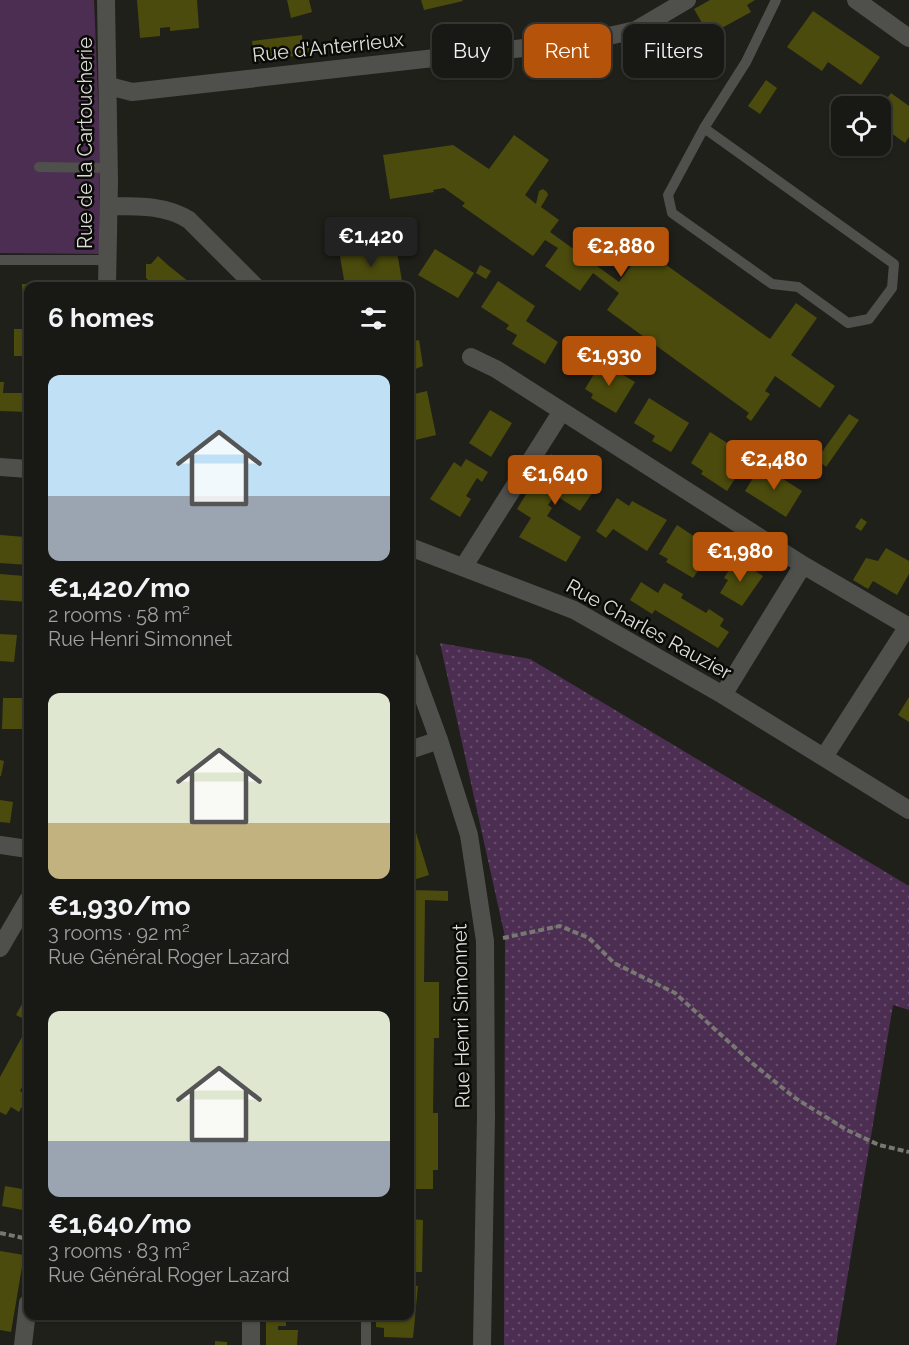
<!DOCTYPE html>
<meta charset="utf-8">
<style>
:root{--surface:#181814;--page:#252522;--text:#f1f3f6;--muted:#9fa0a0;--line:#363734;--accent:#b45309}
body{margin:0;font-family:Raleway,sans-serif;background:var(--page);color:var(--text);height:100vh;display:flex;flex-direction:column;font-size:22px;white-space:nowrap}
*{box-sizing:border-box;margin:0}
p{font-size:20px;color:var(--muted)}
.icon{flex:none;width:33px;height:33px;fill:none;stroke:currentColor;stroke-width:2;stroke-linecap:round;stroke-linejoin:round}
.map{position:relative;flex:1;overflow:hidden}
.drawer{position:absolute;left:24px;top:282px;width:390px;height:1038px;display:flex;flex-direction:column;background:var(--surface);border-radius:12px;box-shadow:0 2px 4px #0004,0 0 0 2px var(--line)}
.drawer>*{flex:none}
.guide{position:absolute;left:432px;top:24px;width:387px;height:54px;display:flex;gap:12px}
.tools{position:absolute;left:831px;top:96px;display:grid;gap:12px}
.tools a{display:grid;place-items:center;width:60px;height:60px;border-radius:12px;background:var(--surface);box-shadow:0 2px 4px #0004,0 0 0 2px var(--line);font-size:30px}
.price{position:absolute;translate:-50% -51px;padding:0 14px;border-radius:6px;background:var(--accent);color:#fff;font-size:20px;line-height:39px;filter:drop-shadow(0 2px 3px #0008)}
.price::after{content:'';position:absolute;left:50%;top:36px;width:18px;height:14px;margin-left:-9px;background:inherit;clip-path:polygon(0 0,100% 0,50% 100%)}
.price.active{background:#222;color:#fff}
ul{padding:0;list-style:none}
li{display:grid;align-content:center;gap:12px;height:318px;padding:0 24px}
li span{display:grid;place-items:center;height:186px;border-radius:12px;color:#555}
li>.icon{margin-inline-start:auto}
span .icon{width:108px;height:108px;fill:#fffc;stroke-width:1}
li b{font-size:26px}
h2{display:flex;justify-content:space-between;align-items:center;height:72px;padding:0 24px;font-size:26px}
.tag{padding:0 21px;border-radius:12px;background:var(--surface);box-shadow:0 2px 4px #0004,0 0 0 2px var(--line);font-size:21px;line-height:54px}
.tag.active{background:var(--accent);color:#fff}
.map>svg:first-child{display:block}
.garden{fill:url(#garden-dots)}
.pitch{fill:#4c2e52}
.building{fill:#4b4b0d}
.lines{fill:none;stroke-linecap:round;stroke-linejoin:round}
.path{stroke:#787873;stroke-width:4;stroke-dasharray:6 3;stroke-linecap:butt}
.service{stroke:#4f4f4c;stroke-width:10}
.minor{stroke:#4f4f4c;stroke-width:18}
.labels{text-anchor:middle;stroke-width:5;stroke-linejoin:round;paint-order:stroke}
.street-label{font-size:20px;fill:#ddddd9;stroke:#0a0a07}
</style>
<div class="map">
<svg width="909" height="1345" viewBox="0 0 909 1345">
<defs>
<pattern id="garden-dots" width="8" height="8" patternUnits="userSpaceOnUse" patternTransform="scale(1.5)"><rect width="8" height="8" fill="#4c2e52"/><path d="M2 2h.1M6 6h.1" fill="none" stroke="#654c6a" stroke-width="1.8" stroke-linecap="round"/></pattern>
</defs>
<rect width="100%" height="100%" fill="#20201a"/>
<path class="garden" d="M440,643L530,659L909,886V1010L893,1005L836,1345H504L505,937Z"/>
<path class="pitch" d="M0,0H94L100,145L99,254L0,253Z"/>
<path class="building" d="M137,0H197L199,28L170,31V27L160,28V36L140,38Z
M287,0H309L312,12L291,18Z
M421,0H462L463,1L424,10Z
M710,0H755L747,5L751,12L709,35L694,9Z
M813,11L880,57L861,85L828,62L822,71L787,47Z
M302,35L304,55L254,61L252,41Z
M315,45L316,54H308L307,46Z
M766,80L777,88L760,114L748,106Z
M891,93L909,106V137L905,143L880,125V108Z
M514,135L549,160L525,195L536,204L539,191L543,189L547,192L548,195L541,207L559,220L550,232L619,282L634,262L639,266L648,252L770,339L796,303L817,318L791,355L835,386L820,408L775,376L765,391L770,394L751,421L746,417L749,413L607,310L619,293L593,273L580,291L545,266L558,248L545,240L533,256L462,206L465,203L444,188L433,190L434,192L390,199L383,155L453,145L489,169Z
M396,246L402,281L369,286H345L340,256Z
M435,249L474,273L458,298L418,275Z
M158,256L169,266L194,286H150L152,284L146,278V264H151Z
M480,265L491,271L486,279L476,273Z
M498,281L535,306L526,321L558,342L545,364L512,344L517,335L506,329L509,325L481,307Z
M22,284H66V286H28V327H23Z
M14,329H28V356H14Z
M419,340L423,366L410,371V342Z
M601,362L635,382L616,413L591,398L593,394L585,389Z
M0,382H4L3,393H22V383H28V412L0,411Z
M427,391L436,435L411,441L410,395Z
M649,398L689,423L671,452L652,441L655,436L634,423Z
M490,410L512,423L491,457L469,443Z
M849,414L859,420L826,467L817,459Z
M710,432L749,457L727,491L701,474L703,471L691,463Z
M551,454L599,483L580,511L555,495L548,505L552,508L547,516L581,537L566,562L519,537L531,518L517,509Z
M466,459L488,472L482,482L477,478L466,496L471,499L460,517L430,499L454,462L461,467Z
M761,465L802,491L786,517L745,491Z
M617,498L629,506L632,501L667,520L647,551L613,529L606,538L596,531Z
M861,518L867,522L861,531L855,527Z
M677,525L701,541L694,553L705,560L693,578L666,562L668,559L659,554Z
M25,533L28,534V565L0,563V535L25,537Z
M886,548L909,561V574L897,595L873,581L868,589L853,580L866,558L878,561Z
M736,559L763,576L742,606L720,593L728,580L724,578Z
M0,574L24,576V587H28V602L0,600Z
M641,582L658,593L664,583L683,594L681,598L706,613L709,609L724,619L720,626L729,632L718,648L655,610L652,614L630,600Z
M0,634L17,635L14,662L0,661Z
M909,697V722L898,715Z
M3,698H28V729H2Z
M0,760L4,761L1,776H0Z
M0,800L13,802L10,823L0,822Z
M410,813L429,875L410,881Z
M410,890L448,891V901L425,900L424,982H439V1038H434L433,1113H438V1170H433V1189H410Z
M28,993V1021L16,1015Z
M28,1026V1075L20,1091L28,1096L19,1112L11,1107L6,1115L0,1112V1077Z
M5,1186L28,1190V1211L2,1206Z
M410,1219L423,1220L422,1272H410Z
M0,1251L24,1255L11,1332L0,1330Z
M410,1285L418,1286L413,1338L384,1337V1328L376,1327V1316H410Z
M266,1316H286V1326H278V1330H298L297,1345H266Z
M215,1341L227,1342V1345H215Z"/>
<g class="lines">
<path class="path" d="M503,938L560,926L589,938L614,963L675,993L752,1063L795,1098L847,1130L879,1145L909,1152
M0,1233L28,1239"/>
<path class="service" d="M704,128L894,264L892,288L869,319L848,323L798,287L772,284L672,213L668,195L704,128L746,62L776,0
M39,167L109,168
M0,260H108
M366,1345V1316"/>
<path class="minor" d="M106,0L109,181L107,286
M856,0L909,38
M109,86L132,92L586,41L636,30L687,0
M109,206C137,206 165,205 189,220L255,286
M471,357L496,369L803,565L909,627
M0,467L28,469
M410,547L574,610L723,695L909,810
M464,566L562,411
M410,661L439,740L469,835L485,941L486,1116L482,1345
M723,695L803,565
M410,750L439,740
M824,757L908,626
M0,845L28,849
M0,948L28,900
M23,1345L28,1303
M251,1345V1316"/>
</g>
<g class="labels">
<g class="street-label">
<text transform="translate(328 47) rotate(-6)" y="7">Rue d'Anterrieux</text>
<text transform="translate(85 143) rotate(-90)" y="7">Rue de la Cartoucherie</text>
<text transform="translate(649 629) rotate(29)" y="7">Rue Charles Rauzier</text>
<text transform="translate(461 1016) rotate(-91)" y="7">Rue Henri Simonnet</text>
</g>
</g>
</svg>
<div class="tools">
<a><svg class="icon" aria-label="locate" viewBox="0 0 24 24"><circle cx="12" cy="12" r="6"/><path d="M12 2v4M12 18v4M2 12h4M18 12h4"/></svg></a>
</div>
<b class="price active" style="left:371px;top:268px">€1,420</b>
<b class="price" style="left:621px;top:278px">€2,880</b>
<b class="price" style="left:609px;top:387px">€1,930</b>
<b class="price" style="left:774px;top:491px">€2,480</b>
<b class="price" style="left:555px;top:506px">€1,640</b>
<b class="price" style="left:740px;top:583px">€1,980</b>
<div class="guide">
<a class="tag">Buy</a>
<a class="tag active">Rent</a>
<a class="tag">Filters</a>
</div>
<section class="drawer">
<h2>6 homes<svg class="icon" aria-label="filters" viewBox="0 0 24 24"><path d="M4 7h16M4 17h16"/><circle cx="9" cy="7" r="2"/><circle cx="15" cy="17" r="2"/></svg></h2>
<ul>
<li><span style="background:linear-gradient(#bfe0f5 65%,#9aa5b1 0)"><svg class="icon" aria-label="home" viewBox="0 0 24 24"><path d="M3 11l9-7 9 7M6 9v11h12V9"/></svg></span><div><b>€1,420/mo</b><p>2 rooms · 58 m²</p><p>Rue Henri Simonnet</p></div></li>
<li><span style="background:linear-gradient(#dfe7d0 70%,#c2b280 0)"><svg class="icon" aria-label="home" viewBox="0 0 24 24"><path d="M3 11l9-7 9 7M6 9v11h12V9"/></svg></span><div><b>€1,930/mo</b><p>3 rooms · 92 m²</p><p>Rue Général Roger Lazard</p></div></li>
<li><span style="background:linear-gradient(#dfe7d0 70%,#9aa5b1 0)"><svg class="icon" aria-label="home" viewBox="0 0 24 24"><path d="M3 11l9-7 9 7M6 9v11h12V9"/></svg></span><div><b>€1,640/mo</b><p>3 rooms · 83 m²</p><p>Rue Général Roger Lazard</p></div></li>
</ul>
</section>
</div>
